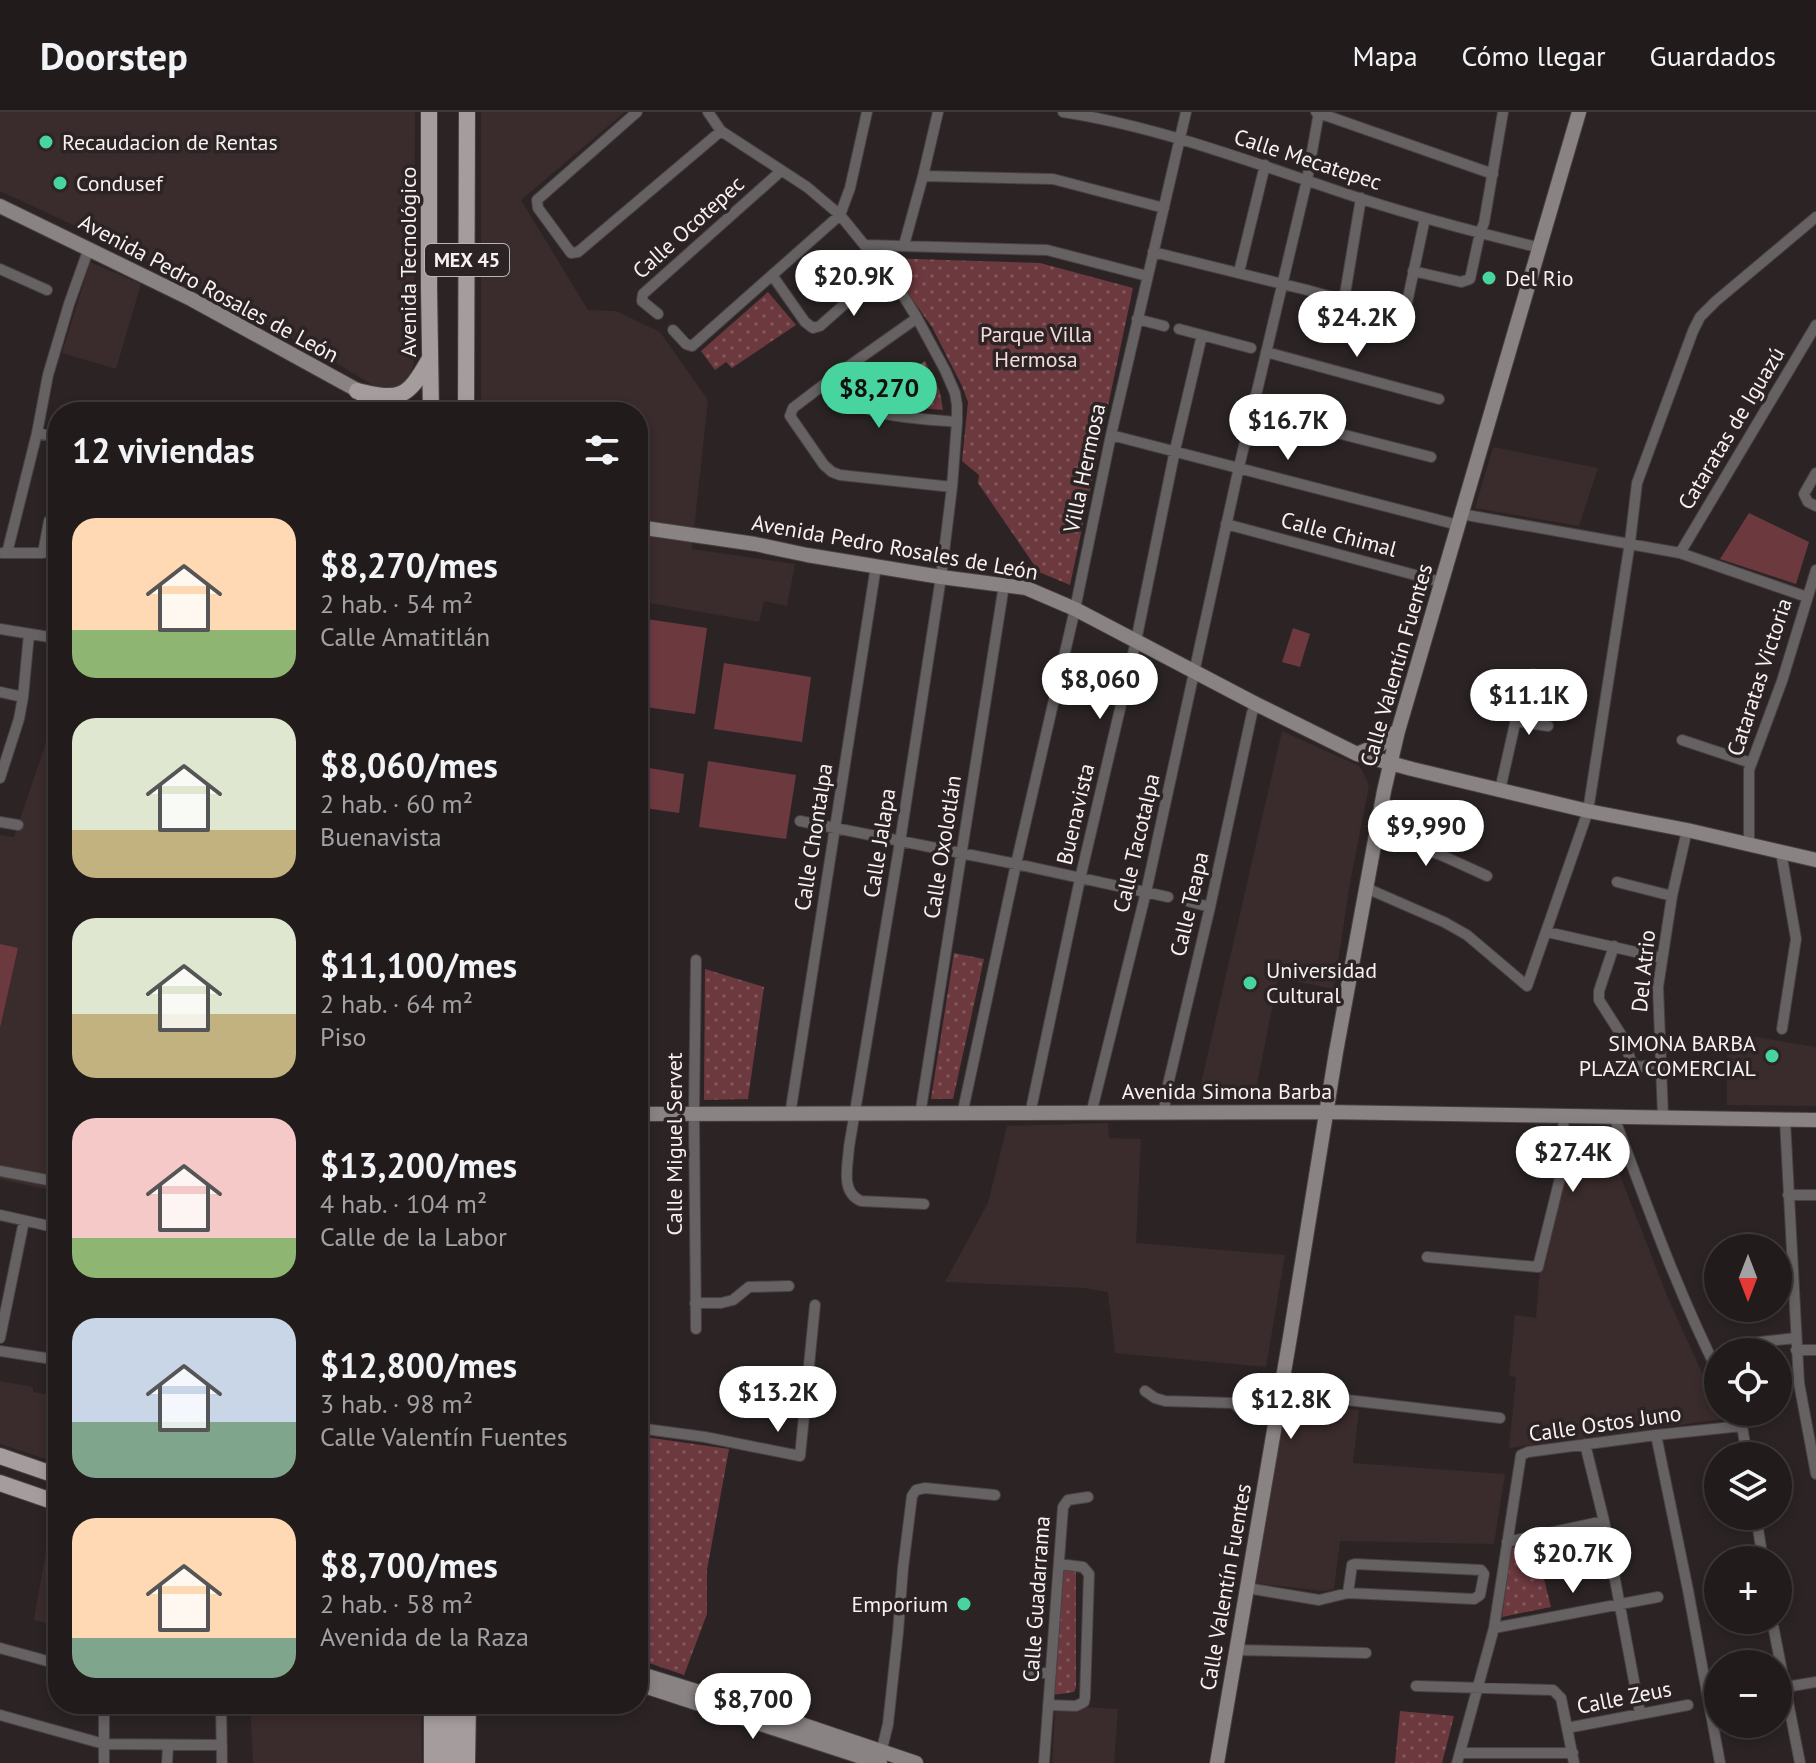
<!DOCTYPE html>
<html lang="es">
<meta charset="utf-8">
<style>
:root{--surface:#211b1b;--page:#2d2828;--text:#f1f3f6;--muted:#a2a1a3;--line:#3e393a;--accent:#47d49e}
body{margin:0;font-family:"PT Sans",sans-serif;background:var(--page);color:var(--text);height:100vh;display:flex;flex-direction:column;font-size:30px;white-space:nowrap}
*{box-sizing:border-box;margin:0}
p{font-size:26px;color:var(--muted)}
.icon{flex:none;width:44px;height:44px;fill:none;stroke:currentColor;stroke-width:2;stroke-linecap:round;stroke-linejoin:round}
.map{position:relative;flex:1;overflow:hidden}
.drawer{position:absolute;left:48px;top:290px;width:600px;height:1312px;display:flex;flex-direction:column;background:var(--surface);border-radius:32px;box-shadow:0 4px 12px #0003,0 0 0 2px var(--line)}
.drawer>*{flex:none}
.needle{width:52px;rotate:180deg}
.buttons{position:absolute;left:1704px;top:1122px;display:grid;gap:16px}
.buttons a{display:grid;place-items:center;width:88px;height:88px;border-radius:50%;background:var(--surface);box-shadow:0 4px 12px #0003,0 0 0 2px var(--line);font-size:40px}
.price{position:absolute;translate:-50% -68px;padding:0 18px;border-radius:28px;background:#fff;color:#222;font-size:26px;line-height:52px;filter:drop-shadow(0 2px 4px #0008)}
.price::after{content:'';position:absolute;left:50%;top:48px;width:24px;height:18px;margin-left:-12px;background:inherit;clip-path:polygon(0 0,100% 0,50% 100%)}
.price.current{background:var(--accent);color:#111}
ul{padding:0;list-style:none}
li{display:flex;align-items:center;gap:24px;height:200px;padding:0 24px}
li span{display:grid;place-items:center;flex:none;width:224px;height:160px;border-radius:24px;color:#555}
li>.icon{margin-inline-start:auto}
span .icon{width:96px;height:96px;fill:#fffc;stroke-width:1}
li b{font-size:34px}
h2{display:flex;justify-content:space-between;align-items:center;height:96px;padding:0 24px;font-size:34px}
header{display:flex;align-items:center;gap:48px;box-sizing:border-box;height:112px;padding:0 40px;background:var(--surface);border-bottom:2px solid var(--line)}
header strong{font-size:38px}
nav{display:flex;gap:44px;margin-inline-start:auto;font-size:28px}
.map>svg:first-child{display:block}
.built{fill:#3a2b2c}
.grass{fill:#6c393f}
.park{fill:url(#park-dots)}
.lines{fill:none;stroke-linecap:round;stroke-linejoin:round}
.street-casing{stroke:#484141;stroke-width:12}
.secondary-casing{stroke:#484141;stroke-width:16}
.primary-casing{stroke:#484141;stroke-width:18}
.street{stroke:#666162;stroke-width:10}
.secondary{stroke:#8a8383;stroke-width:14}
.primary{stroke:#a59c9d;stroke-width:16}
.poi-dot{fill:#47d49e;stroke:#2c2424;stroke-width:3}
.labels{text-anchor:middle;stroke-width:7;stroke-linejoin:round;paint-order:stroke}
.shield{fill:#2c2424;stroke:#bab4b4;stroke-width:2}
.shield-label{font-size:20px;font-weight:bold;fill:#f7f1f1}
.poi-label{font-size:22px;fill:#f7f1f1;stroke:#2c2424;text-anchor:start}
.street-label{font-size:22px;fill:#f7f1f1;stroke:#2c2424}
.park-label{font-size:22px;fill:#f5dadc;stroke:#2c2424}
</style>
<header>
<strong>Doorstep</strong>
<nav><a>Mapa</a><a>Cómo llegar</a><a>Guardados</a></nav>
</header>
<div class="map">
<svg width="1816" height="1651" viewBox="0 0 1816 1651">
<defs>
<pattern id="park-dots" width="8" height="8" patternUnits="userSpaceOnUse" patternTransform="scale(2)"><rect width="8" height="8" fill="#6c393f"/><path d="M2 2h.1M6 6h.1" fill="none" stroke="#82565b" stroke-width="1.8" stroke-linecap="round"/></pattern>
</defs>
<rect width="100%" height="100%" fill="#2c2424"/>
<path class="built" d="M0,0H415L414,251L409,266L403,273L389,278L376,275L321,242L125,137L0,79Z
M481,0H625L521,88L588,198L616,199L660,220L708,288L692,437L795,452L787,494L764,489L759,510L638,489V300H481Z
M90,150L141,172L116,257L62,241Z
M1493,335L1598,356L1579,414L1475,396Z
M58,569V1080L0,1067V723L14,725L54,607Z
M1282,619L1359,654L1363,660L1369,674L1350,771L1334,877L1278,866L1254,988L1197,989Z
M1738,922L1816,935V994L1727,993V940Z
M1108,1011L1109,1026L1141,1027L1136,1131L1285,1143L1266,1255L1115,1241L1108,1180L1084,1176L945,1170L988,1091L1007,1014Z
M1570,1014L1601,1015L1668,1186L1718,1296V1300H1720L1723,1307L1509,1336L1516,1265L1509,1264L1515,1203L1536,1206L1541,1143L1555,1093Z
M0,1269L33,1275V1280L58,1284V1351L0,1332Z
M1281,1290L1359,1298L1353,1351L1505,1362L1494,1432L1340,1429L1334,1477L1323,1479L1253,1471Z
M52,1404L58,1406V1514L34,1508Z
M250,1592H421L422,1651H253Z
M1083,1595L1118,1597L1114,1651H1052L1055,1600Z"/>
<path class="grass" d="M1749,401L1809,430L1796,472L1720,447Z
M640,506L707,516L695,602L638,594V520Z
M1293,516L1310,522L1300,555L1282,550Z
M724,551L811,565L802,630L714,617Z
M708,649L796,663L786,727L699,715Z
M638,654L684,662L679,701L638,695Z
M0,832L18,836L0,916Z"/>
<path class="park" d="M883,146L1040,151L1133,176L1070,473L1039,460L978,371L979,363L962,349L968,290L962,274L932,215Z
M768,180L796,213L732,256L726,250L715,258L701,239Z
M925,249L940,280L943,298L870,292L868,287Z
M954,841L984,847L953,987H931Z
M705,857L764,875L748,987L704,988Z
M638,1324L729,1337L707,1458V1502L684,1563L649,1551L646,1547L638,1545Z
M1561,1425L1571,1463L1544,1467L1551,1495L1502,1505L1511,1436Z
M1061,1455L1076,1459V1575L1074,1580L1053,1583Z
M1400,1599L1454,1604L1442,1651H1395Z"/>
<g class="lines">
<defs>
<path id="street" d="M637,0L537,88L538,96L571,141L578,140L721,19
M708,0L721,19L807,75L840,103L896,172L917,206L945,258L955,281L957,293V310L952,375L941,465L900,730L849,1035C848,1054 840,1080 861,1089L924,1092
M1063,0C1166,16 1264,55 1362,87C1418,105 1475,120 1533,134L1539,137
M1316,0L1493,62
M923,64L1053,67L1164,96
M865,133L1047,138L1147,164
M904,133L923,64L938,0
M1153,140L1307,178L1399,204L1405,200L1425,106
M0,157L47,178
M1413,159L1461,170L1470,167L1480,121L1484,111L1503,0
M1239,160L1265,53
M772,163L805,210L813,216L820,214L884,157
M1344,188L1361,86
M658,202L642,189L643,182L781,59
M917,206L839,261L793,296L790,304L824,353L832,360L840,363L952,375
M1137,207L1164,214
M1179,217L1251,236
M673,218L686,232L692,234L840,103L850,76L867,0
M1266,240L1439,287
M839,261C845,271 851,284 859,292C871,305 938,308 957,310
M1251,299L1431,345
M37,321L58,325
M1111,323L1458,413
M1816,361L1804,382L1808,390L1816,394
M1461,402L1680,441L1807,485
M1226,412L1441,470
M2,441H43L49,409
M7,441L37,321L48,263L69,192L89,136
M1680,441L1816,213
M0,517L49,525
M0,580L23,585
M1515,609L1548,614
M1682,628L1751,651
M0,666L19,607L23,585L29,522
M1500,678L1525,567L1533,562L1555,567
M800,709L1016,752L1168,785
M0,710L18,713
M1376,721L1441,743L1487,764
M1749,733V658L1782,569L1816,458
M1781,740L1796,827L1782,917
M1617,770L1672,784
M1366,776L1444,810L1467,823L1527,874L1588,699L1630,430L1637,371L1693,219L1700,205L1716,189L1816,105
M1187,789L1210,795
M1547,820L1662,846
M1614,834L1599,879V888L1622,924L1632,952L1640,955L1660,950
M1164,1001L1166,981L1210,795L1252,601L1256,592
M1030,1002L1080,767L1136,529L1175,338L1202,223
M1091,1002L1146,780L1239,355L1307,68L1319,0
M790,1003L876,454
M920,1003L1004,473
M962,1003L1016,752L1075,497L1111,323L1186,0
M1614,1005C1646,1091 1677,1178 1718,1260
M1663,1005L1658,875L1672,784L1687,718
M1785,1008L1799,1271L1816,1362
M0,1059L58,1070
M1788,1083H1816
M0,1103L58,1116
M1427,1145L1538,1155L1560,1066L1564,1004
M695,1191H721L733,1188L749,1175L789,1174
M696,1217L694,1002L696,848
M0,1226L24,1109
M1751,1231L1795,1226
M1796,1238H1816
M0,1239L58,1248
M1145,1279L1155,1286L1165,1289L1233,1291L1242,1286L1279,1290
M1280,1280L1500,1306
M1233,1291L1241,1298L1277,1302
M1737,1300L1742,1314L1747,1344
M638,1316L705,1325L800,1344L815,1193
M1656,1323L1688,1478L1720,1651
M1585,1332L1604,1409L1640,1601
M1756,1404L1763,1448
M1507,1430L1604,1409
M1247,1476L1319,1488L1348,1481L1474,1487L1480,1483L1484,1462L1481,1458L1355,1452L1352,1453L1348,1481
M1772,1508L1800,1651
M1494,1516L1658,1485
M0,1536L58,1552
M1237,1538L1366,1541
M1033,1561H1051
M1416,1574L1553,1578L1561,1586L1574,1651
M1780,1576L1816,1570
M104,1592V1651
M221,1592L222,1651
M1048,1593L1076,1594L1084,1590L1085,1585L1089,1462L1083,1455L1059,1452
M0,1603L104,1632L222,1633
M1567,1616L1688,1593
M1460,1641H1573
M880,1645L888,1612L898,1520L903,1456L912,1384L916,1378L925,1376L995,1383
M167,1651L168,1634
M1044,1651L1063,1395L1068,1388L1088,1385
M1457,1651L1494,1516L1521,1343L1528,1340L1656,1323L1742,1314"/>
<path id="secondary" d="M0,94L191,187L397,300
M638,415L755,432L807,443L941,465L1026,476L1075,497L1256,592L1357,642L1412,657L1588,699L1687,718L1816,748
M1357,642L1381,632L1397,619
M638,1002L1326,1000L1816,1008
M638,1561L783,1606L916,1651
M638,1572L880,1651
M1217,1651L1290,1225L1336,940L1384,679L1398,619L1579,0"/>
<path id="primary" d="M429,0V176L431,300
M357,279C400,289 407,287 429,248
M362,282L386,300
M466,300L467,0
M0,1344L58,1364
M0,1371L58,1391
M432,1592V1651
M444,1651L445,1592
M455,1651L456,1592
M467,1651L468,1592"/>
</defs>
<use href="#street" class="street-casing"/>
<use href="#secondary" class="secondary-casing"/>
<use href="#primary" class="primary-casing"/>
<use href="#street" class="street"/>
<use href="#secondary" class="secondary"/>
<use href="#primary" class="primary"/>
</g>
<g class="poi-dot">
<circle cx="46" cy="30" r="8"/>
<circle cx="60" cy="71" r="8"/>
<circle cx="1489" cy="166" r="8"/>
<circle cx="1250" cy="871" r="8"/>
<circle cx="1772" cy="944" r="8"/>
<circle cx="964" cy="1492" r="8"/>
</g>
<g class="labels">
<rect class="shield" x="425" y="132" width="84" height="32" rx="6"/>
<g class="shield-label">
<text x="467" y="155">MEX 45</text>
</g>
<g class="poi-label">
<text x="62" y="38">Recaudacion de Rentas</text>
<text x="76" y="79">Condusef</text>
<text x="1505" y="174">Del Rio</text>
<text x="1266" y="866">Universidad<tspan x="1266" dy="25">Cultural</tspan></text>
<text x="1756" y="939" text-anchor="end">SIMONA BARBA<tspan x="1756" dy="25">PLAZA COMERCIAL</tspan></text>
<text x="948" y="1500" text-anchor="end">Emporium</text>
</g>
<g class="street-label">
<text transform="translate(1308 47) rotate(18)" y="8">Calle Mecatepec</text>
<text transform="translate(688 115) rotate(-42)" y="8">Calle Ocotepec</text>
<text transform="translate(408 150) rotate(-90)" y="8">Avenida Tecnológico</text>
<text transform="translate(209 176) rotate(28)" y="8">Avenida Pedro Rosales de León</text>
<text transform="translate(1731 316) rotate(-59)" y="8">Cataratas de Iguazú</text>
<text transform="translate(1084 356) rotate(-78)" y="8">Villa Hermosa</text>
<text transform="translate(1339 422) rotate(15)" y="8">Calle Chimal</text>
<text transform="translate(895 435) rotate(10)" y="8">Avenida Pedro Rosales de León</text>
<text transform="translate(1396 553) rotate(-74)" y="8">Calle Valentín Fuentes</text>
<text transform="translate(1759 565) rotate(-72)" y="8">Cataratas Victoria</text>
<text transform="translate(1075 702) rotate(-77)" y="8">Buenavista</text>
<text transform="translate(813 725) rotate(-81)" y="8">Calle Chontalpa</text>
<text transform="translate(879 731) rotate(-81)" y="8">Calle Jalapa</text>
<text transform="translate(1136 731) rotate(-77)" y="8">Calle Tacotalpa</text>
<text transform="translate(942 735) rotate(-81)" y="8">Calle Oxolotlán</text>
<text transform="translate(1189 792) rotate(-77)" y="8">Calle Teapa</text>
<text transform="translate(1643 859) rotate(-84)" y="8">Del Atrio</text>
<text x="1227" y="987">Avenida Simona Barba</text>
<text transform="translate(674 1032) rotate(-90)" y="8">Calle Miguel Servet</text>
<text transform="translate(1605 1311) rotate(-8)" y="8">Calle Ostos Juno</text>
<text transform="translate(1225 1475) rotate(-80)" y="8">Calle Valentín Fuentes</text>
<text transform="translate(1036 1487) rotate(-86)" y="8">Calle Guadarrama</text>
<text transform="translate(1624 1585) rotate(-11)" y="8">Calle Zeus</text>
</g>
<g class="park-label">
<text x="1036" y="230">Parque Villa<tspan x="1036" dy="25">Hermosa</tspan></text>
</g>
</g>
</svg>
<div class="buttons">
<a><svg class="needle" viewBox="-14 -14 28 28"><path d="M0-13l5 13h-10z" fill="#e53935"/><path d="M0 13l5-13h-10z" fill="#a2a1a3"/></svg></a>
<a><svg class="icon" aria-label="locate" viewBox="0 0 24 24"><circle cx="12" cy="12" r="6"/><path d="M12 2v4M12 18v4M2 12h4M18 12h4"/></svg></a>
<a><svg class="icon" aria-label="layers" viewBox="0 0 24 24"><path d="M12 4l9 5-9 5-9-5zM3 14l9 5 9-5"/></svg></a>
<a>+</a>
<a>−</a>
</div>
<b class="price" style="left:854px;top:206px">$20.9K</b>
<b class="price" style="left:1357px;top:247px">$24.2K</b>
<b class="price current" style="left:879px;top:318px">$8,270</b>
<b class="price" style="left:1288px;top:350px">$16.7K</b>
<b class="price" style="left:1100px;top:609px">$8,060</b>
<b class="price" style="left:1529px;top:625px">$11.1K</b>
<b class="price" style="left:1426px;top:756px">$9,990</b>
<b class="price" style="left:1573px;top:1082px">$27.4K</b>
<b class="price" style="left:778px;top:1322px">$13.2K</b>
<b class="price" style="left:1291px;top:1329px">$12.8K</b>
<b class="price" style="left:1573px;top:1483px">$20.7K</b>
<b class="price" style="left:753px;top:1629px">$8,700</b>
<section class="drawer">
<h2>12 viviendas<svg class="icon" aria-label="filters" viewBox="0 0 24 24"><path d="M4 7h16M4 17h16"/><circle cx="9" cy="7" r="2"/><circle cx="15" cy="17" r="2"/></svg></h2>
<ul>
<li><span style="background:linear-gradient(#ffd9b3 70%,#8fb573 0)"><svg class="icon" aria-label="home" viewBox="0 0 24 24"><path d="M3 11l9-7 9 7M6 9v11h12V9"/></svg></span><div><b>$8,270/mes</b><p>2 hab. · 54 m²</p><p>Calle Amatitlán</p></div></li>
<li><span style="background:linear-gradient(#dfe7d0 70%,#c2b280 0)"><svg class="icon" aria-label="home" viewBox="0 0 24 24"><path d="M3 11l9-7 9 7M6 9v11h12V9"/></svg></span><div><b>$8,060/mes</b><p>2 hab. · 60 m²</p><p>Buenavista</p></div></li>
<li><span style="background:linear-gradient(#dfe7d0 60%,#c2b280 0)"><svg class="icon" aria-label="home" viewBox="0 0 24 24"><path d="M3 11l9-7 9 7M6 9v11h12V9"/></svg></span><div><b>$11,100/mes</b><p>2 hab. · 64 m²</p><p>Piso</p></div></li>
<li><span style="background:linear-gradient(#f6c9c9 75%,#8fb573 0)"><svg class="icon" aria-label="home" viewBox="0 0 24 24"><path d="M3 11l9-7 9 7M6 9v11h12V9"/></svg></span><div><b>$13,200/mes</b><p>4 hab. · 104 m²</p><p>Calle de la Labor</p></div></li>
<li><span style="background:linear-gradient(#c9d6e8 65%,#7fa58c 0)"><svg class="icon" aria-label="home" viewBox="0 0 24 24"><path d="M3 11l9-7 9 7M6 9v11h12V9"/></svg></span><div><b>$12,800/mes</b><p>3 hab. · 98 m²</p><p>Calle Valentín Fuentes</p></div></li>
<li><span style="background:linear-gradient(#ffd9b3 75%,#7fa58c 0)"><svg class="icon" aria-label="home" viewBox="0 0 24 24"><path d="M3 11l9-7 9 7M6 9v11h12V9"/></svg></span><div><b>$8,700/mes</b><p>2 hab. · 58 m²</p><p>Avenida de la Raza</p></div></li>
</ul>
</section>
</div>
